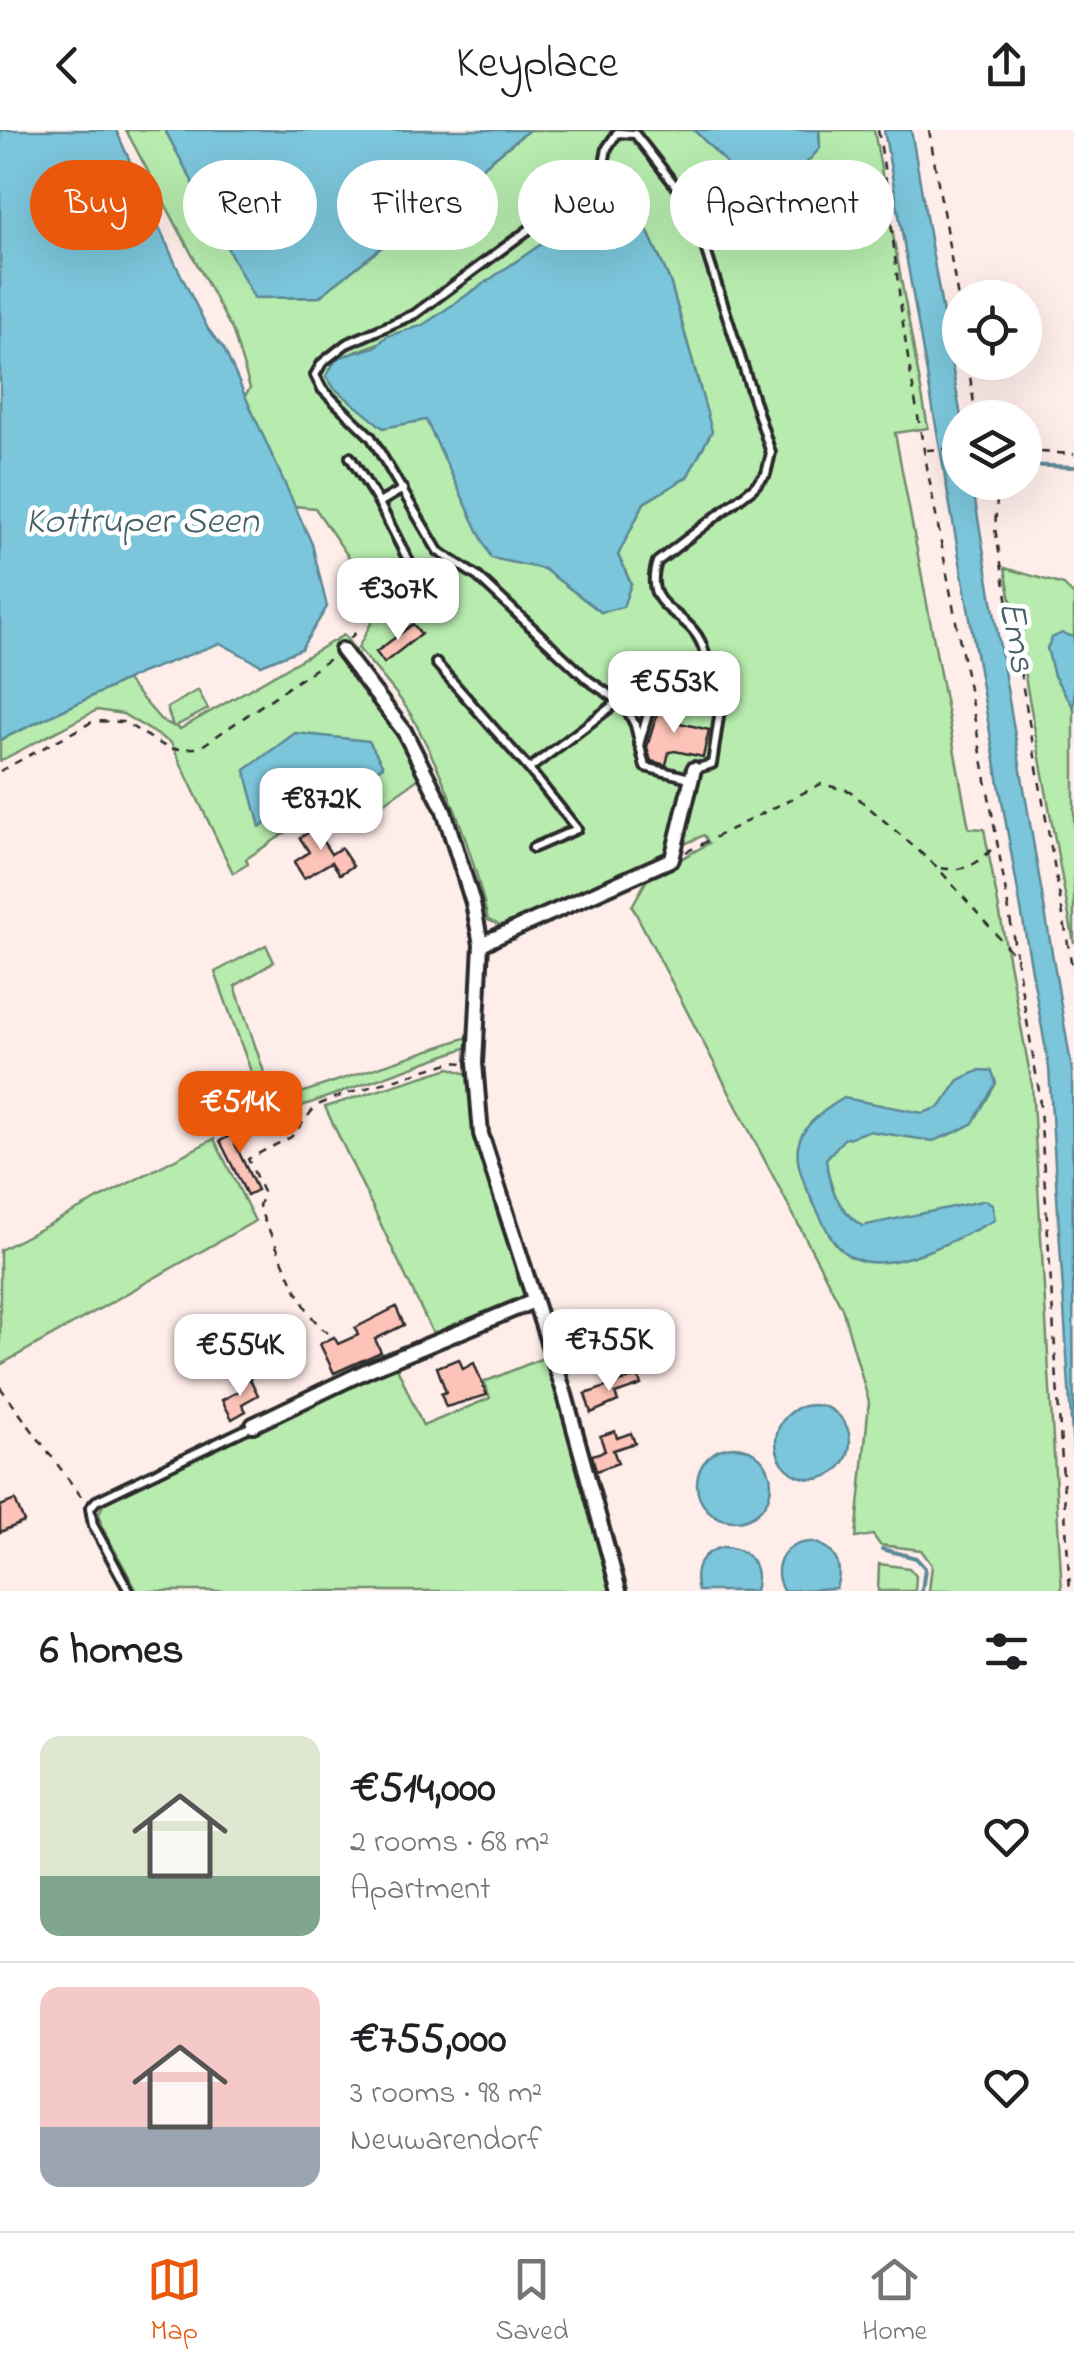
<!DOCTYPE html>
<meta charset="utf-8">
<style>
:root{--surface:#fff;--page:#f2f2f2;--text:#202124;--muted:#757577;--line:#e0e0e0;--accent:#ea580c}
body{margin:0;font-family:"Indie Flower",sans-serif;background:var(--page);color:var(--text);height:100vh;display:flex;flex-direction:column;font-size:38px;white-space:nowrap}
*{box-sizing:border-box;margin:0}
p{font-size:32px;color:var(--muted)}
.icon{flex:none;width:55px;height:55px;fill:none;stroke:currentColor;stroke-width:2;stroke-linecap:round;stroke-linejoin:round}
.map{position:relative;height:1461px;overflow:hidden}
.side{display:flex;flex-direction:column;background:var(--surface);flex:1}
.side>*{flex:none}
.hud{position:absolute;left:30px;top:30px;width:1015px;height:90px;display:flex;gap:20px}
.controls{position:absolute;left:942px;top:150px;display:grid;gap:20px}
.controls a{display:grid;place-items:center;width:100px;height:100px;border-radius:50%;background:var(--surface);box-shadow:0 10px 40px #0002;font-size:50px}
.price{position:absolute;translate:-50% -85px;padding:0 22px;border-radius:20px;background:#fff;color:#222;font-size:32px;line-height:65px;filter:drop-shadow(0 2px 5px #0008)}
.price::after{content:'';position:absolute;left:50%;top:60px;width:30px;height:22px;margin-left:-15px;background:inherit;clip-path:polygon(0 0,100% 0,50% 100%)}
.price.active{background:var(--accent);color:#fff}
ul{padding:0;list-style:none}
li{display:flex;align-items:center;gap:30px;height:250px;padding:0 40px}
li+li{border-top:2px solid var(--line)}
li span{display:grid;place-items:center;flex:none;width:280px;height:200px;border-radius:20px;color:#555}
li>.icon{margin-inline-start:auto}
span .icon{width:120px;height:120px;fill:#fffc;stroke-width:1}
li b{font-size:42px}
h2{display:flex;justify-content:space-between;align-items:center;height:120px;padding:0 40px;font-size:42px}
.chip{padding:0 35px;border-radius:45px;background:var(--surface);box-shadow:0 10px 40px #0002;font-size:35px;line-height:90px}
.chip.active{background:var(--accent);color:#fff}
header{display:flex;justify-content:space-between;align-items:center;height:130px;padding:0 40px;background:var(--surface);font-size:45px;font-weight:600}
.dock{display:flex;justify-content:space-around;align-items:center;height:140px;border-top:2px solid var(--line);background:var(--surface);font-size:28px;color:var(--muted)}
.dock a{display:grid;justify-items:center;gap:5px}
.dock .active{color:var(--accent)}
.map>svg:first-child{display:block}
.green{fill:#b7ecae;stroke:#718c6c;stroke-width:2.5;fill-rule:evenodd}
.water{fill:#7bc6db;stroke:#5b8895;stroke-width:2.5}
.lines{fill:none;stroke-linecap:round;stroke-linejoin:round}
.stream{stroke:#5b8895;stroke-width:4}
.building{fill:#fec3b8;stroke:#2b2b2b;stroke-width:2.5}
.lane-casing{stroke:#2b2b2b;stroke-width:14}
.street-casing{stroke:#2b2b2b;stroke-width:20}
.path{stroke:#2b2b2b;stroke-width:2.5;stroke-dasharray:8 8;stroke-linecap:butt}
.lane{stroke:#fff;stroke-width:6}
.street{stroke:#fff;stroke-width:12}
.labels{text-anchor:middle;stroke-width:9;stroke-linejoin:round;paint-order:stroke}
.water-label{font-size:38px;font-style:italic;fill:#476169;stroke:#fff}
</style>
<header><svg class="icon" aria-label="back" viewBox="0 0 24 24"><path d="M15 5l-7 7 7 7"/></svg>Keyplace<svg class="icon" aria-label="share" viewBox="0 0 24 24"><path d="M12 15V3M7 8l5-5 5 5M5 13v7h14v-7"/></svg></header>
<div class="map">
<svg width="1074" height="1461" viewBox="0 0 1074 1461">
<rect width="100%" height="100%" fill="#ffedea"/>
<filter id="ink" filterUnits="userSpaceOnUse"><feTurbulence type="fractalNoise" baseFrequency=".01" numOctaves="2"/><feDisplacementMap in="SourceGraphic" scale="20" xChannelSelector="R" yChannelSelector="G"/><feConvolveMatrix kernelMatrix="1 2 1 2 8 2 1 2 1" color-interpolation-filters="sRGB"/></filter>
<g filter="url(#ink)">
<path class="green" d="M126,0H165L255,168L319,167L529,0H694L723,29L751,70L784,58L820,18L819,0H874L928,298L895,303L969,698L984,699L1032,955L1062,1461H929L932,1435L921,1420L880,1415L873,1405L856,1408L869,1272L842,1178L632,776L648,748L709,713L704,705L504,797L488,790C473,723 448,654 415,592C401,566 377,541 358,518L381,474L315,378L294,376L244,267L250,258L233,202ZM644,93L670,151L700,257L696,329L687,347L644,373L618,425L631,454L601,482L544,439L491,427L426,289L337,228C368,219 393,205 423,195Z
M1005,438L1064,455L1074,466V813Z
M344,505L358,525L345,535L397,605L421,647L365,686L348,661L246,729L248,734L233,743L171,613L123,584L97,580L0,631V610L126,550L161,590L173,596L167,578L198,560L208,579L176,596L180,599Z
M266,815L274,832L235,856L274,972L471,906V916L277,985L275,979L266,983L215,842Z
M450,938L470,945L476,1006L526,1162L520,1172L435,1208L325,977Z
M214,1009L255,1091L0,1235V1120Z
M548,1226L612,1461H137L101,1395L99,1383L105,1371L395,1233L423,1296L490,1268L484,1252Z
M879,1434L909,1438L916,1446L915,1461H878Z"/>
<path class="water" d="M0,0H116L176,135L208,199L224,219L312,414L327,477L301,519L261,535L220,513L141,543L0,610Z
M165,0H529L319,167L254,168Z
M694,0H819L820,18L783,58L751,71L723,29Z
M884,0H911L961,287L960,352L972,353L1072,940L1074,1338L1049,938Z
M619,83L644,93L670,151L712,301L687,347L644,373L618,425L631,454L623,477L601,482L544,439L491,428L426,290L383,298L334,258L326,246L337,228L375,217L387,206L423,195L575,91Z
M1062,503L1074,507V578L1054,546L1047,518L1052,508Z
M295,603L369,611L383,636L359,651L312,658L260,697L245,640Z
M980,940L992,941L996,953L973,993L956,1002L933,1011L868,1001L844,1009L826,1029C829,1058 838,1079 862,1096L986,1070L992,1074L995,1090C960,1107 895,1144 856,1129C836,1122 826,1099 818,1082C789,1025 785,1003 844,968L923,983L940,977L959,950Z
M776 1312a37 37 0 1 1 74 0a37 37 0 1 1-74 0Z
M697 1354a37 37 0 1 1 74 0a37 37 0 1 1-74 0Z
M813,1412C835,1418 844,1436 836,1458L783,1461C770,1435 784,1412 813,1412Z
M723,1417C749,1418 762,1436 755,1461H698C692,1439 701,1422 723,1417Z"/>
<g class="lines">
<path class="stream" d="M1025,335L1074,337
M882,1419L916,1428L925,1438L922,1461"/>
</g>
<path class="building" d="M413,494L421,504L384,533L376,522Z
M661,571L680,576L676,592L709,600L703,627L675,621L669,622L666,635L651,631L647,617Z
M330,688L335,697L320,707L331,724L341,718L353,736L340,744L332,732L304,748L294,732L309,722L300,708Z
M255,993L260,1002L235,1014L257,1060L247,1065L220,1011Z
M396,1177L404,1195L375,1209L381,1222L334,1243L320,1214L334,1207L338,1214L358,1205L355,1198Z
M459,1229L463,1239L474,1233L487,1265L446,1277L441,1264L446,1262L437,1237Z
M638,1246L641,1255L615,1264L618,1271L591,1283L585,1264Z
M250,1249L258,1265L242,1274L246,1281L232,1289L222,1270L241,1260L239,1255Z
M615,1301L617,1308L631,1303L635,1313L613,1320L618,1333L596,1341L592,1325L605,1321L600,1306Z
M15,1370L24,1392L0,1402V1376Z"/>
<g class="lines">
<defs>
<path id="lane" d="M350,327L379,373L403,359
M379,373L412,438
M436,533L529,639L619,571
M684,559L721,573L712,634L695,639
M639,615L651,573L658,563L684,559L705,524C694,477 640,485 657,432L753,358L766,344L771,323L692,77L635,4L617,3L607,18L603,40L578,63L415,184L346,214L322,233L315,245L322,259L371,307L438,421L478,447L588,550L625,575L635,595L645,637L690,648
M529,639L577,699L533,718
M129,1461L93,1395L90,1378L96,1371L252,1296"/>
<path id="street" d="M342,520L404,601L443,678L473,773L481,814L475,933L481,1004L565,1265L619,1461
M481,814L672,729L694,639
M253,1295L368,1240L534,1171"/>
</defs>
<use href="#lane" class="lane-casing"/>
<use href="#street" class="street-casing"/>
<path class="path" d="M878,0C892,78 896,156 909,234C942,431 985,627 1016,825
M929,0L960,180
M968,232L976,288
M927,320L960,318
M1025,321L1074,324
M998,352L995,399L1074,848
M350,509L358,499
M0,641L94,591L124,592L169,619L199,618L331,528
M686,722L821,654L850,661L937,737L1016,827L1039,961L1070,1461
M941,738C967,743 981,732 997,713
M328,1203C302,1187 280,1120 264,1090L259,1076L263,1062L248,1029L291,1007L316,976L334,968L452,932L463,933
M0,1257L83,1369"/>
<use href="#lane" class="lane"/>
<use href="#street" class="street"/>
</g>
</g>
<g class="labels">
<g class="water-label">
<text x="142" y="402">Kottruper Seen</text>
<text transform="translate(1019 506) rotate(80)" y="13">Ems</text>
</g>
</g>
</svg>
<div class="controls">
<a><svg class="icon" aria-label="locate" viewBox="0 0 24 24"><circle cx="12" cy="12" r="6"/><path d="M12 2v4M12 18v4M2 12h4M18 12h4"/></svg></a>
<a><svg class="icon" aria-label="layers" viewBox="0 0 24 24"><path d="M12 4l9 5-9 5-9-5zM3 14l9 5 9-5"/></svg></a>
</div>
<b class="price" style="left:398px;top:513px">€307K</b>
<b class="price" style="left:674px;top:606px">€553K</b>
<b class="price" style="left:321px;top:723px">€872K</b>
<b class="price active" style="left:240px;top:1026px">€514K</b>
<b class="price" style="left:609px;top:1264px">€755K</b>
<b class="price" style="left:240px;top:1269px">€554K</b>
<div class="hud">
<a class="chip active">Buy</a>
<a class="chip">Rent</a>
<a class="chip">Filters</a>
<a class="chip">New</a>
<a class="chip">Apartment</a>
</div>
</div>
<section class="side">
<h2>6 homes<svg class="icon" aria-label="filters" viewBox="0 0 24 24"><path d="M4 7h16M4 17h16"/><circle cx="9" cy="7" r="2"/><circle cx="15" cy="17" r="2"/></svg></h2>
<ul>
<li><span style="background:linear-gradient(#dfe7d0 70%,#7fa58c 0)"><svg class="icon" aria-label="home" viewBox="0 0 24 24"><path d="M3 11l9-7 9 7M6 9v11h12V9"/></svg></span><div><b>€514,000</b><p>2 rooms · 68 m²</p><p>Apartment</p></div><svg class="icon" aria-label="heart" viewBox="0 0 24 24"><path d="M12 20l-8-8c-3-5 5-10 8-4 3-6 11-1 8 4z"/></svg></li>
<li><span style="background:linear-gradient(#f6c9c9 70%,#9aa5b1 0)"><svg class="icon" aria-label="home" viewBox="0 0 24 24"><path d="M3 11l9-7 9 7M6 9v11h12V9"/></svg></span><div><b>€755,000</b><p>3 rooms · 98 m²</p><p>Neuwarendorf</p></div><svg class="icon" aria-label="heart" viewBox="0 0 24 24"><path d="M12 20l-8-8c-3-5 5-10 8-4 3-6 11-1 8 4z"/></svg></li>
</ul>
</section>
<nav class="dock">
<a class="active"><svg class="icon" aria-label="map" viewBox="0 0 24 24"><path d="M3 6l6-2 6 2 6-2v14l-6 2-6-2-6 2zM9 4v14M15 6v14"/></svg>Map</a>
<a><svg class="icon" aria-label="saved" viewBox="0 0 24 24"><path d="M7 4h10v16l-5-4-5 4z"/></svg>Saved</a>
<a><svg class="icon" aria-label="home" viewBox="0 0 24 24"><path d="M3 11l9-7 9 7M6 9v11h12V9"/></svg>Home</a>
</nav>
